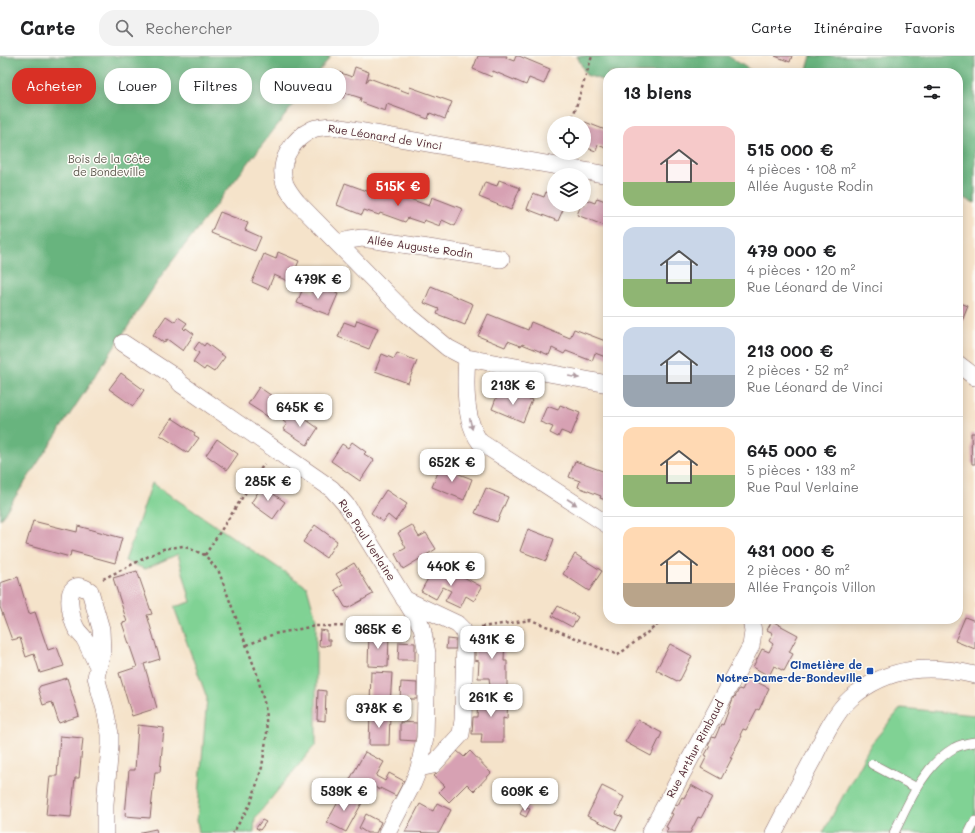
<!DOCTYPE html>
<html lang="fr">
<meta charset="utf-8">
<style>
:root{--surface:#fff;--page:#f2f2f2;--text:#202124;--muted:#757577;--line:#e0e0e0;--accent:#d93025}
body{margin:0;font-family:Mali,sans-serif;background:var(--page);color:var(--text);height:100vh;display:flex;flex-direction:column;font-size:15px;white-space:nowrap}
*{box-sizing:border-box;margin:0}
p{font-size:13px;color:var(--muted)}
.icon{flex:none;width:22px;height:22px;fill:none;stroke:currentColor;stroke-width:2;stroke-linecap:round;stroke-linejoin:round}
.map{position:relative;flex:1;overflow:hidden}
.panel{position:absolute;left:603px;top:12px;width:360px;height:556px;display:flex;flex-direction:column;background:var(--surface);border-radius:16px;box-shadow:0 2px 10px #0003}
.panel>*{flex:none}
.hud{position:absolute;left:12px;top:12px;width:380px;height:36px;display:flex;gap:8px}
.tools{position:absolute;left:547px;top:60px;display:grid;gap:8px}
.tools a{display:grid;place-items:center;width:44px;height:44px;border-radius:50%;background:var(--surface);box-shadow:0 2px 10px #0003;font-size:20px}
.price{position:absolute;translate:-50% -34px;padding:0 9px;border-radius:8px;background:#fff;color:#222;font-size:13px;line-height:26px;filter:drop-shadow(0 1px 2px #0008)}
.price::after{content:'';position:absolute;left:50%;top:24px;width:12px;height:9px;margin-left:-6px;background:inherit;clip-path:polygon(0 0,100% 0,50% 100%)}
.price.selected{background:var(--accent);color:#fff}
ul{padding:0;list-style:none}
li{display:flex;align-items:center;gap:12px;height:100px;padding:0 20px}
li+li{border-top:1px solid var(--line)}
li span{display:grid;place-items:center;flex:none;width:112px;height:80px;border-radius:12px;color:#555}
li>.icon{margin-inline-start:auto}
span .icon{width:48px;height:48px;fill:#fffc;stroke-width:1}
li b{font-size:17px}
h2{display:flex;justify-content:space-between;align-items:center;height:48px;padding:0 20px;font-size:17px}
.tag{padding:0 14px;border-radius:16px;background:var(--surface);box-shadow:0 2px 10px #0003;font-size:14px;line-height:36px}
.tag.selected{background:var(--accent);color:#fff}
header{display:flex;align-items:center;gap:24px;box-sizing:border-box;height:56px;padding:0 20px;background:var(--surface);border-bottom:1px solid var(--line)}
header strong{font-size:19px}
nav{display:flex;gap:22px;margin-inline-start:auto;font-size:14px}
.search{width:280px;height:36px;background:var(--page);display:flex;align-items:center;gap:10px;box-sizing:border-box;padding:0 14px;border-radius:16px;color:var(--muted);font-size:15px}
.map>svg:first-child{display:block}
.green{fill:#80d294;stroke:#657860}
.forest{fill:#68b47e;stroke:#596a54}
.building{fill:#d7a1b3}
.lines{fill:none;stroke-linecap:round;stroke-linejoin:round}
.lane-casing{stroke:#866463;stroke-width:10}
.street-casing{stroke:#866463;stroke-width:18}
.path{stroke:#866463;stroke-width:2.5;stroke-dasharray:3 3;stroke-linecap:butt}
.lane{stroke:#fff;stroke-width:9}
.street{stroke:#fff;stroke-width:17}
.oneway{fill:#ae9aa0}
.transit-dot{fill:#1a4fb4;stroke:#fdfcf7;stroke-width:1.5}
.labels{text-anchor:middle;stroke-width:3;stroke-linejoin:round;paint-order:stroke}
.street-label{font-size:11px;fill:#4a1f2b;stroke:#fdfcf7}
.park-label{font-size:11px;fill:#5a554a;stroke:#fdfcf7}
.transit-label{font-size:11px;font-weight:bold;fill:#164399;stroke:#fdfcf7;text-anchor:end}
</style>
<header>
<strong>Carte</strong>
<div class="search"><svg class="icon" aria-label="search" viewBox="0 0 24 24"><circle cx="10" cy="10" r="6"/><path d="M15 15l6 6"/></svg>Rechercher</div>
<nav><a>Carte</a><a>Itinéraire</a><a>Favoris</a></nav>
</header>
<div class="map">
<svg width="975" height="777" viewBox="0 0 975 777">
<rect width="100%" height="100%" fill="#fdfcf7"/>
<filter id="ink" filterUnits="userSpaceOnUse"><feTurbulence type="fractalNoise" baseFrequency=".025" numOctaves="2"/><feDisplacementMap in="SourceGraphic" scale="8" xChannelSelector="R" yChannelSelector="G"/><feConvolveMatrix kernelMatrix="1 2 1 2 8 2 1 2 1" color-interpolation-filters="sRGB"/></filter>
<filter id="wash" filterUnits="userSpaceOnUse"><feTurbulence type="fractalNoise" baseFrequency=".012" numOctaves="4" result="noise"/><feDisplacementMap in="SourceGraphic" scale="16" xChannelSelector="R" yChannelSelector="G"/><feGaussianBlur stdDeviation="0.9" result="paint"/><feColorMatrix in="noise" values="0 0 0 0 0 0 0 0 0 0 0 0 0 0 0 0 0 1.4 0 .05"/><feComposite in="paint" operator="in"/></filter>
<g filter="url(#wash)">
<rect width="100%" height="100%" fill="#f5e3ca"/>
<path class="green" d="M152,427L307,531L316,563V688L255,762L254,777H199L197,764L207,642L174,551L191,546L178,498L145,513L125,505Z
M901,652L975,659V777H823L871,688Z"/>
<path class="forest" d="M0,0H331L164,216L0,464Z
M577,0H728L755,17H608V26L586,19Z
M811,0H975V147L958,140V17H806Z"/>
<g id="blocks">
<path class="building" d="M478,0H507L506,2L514,5L516,0H519L550,13L544,28L529,22L526,29L493,15L492,21L473,13Z
M775,0H792L790,6Z
M355,11L369,16L366,26H367L369,22L409,37L410,31L452,46L445,63L430,57L428,63L387,48L385,55L360,46L361,42L345,37L343,42L326,35L333,14L352,21Z
M585,66L608,75V93L598,89L596,95L584,91V69Z
M499,124L520,132L511,154L479,141L485,126L497,130Z
M345,127L386,142L388,135L429,150L432,141L463,153L455,170L442,164L440,170L424,164L423,167L408,162L405,166L380,157L379,159L364,154L362,159L337,149Z
M546,136L554,139V149H565L558,165L527,153L533,137L544,141Z
M597,142L608,146V171L577,159L581,149H584V143L595,147Z
M220,156L248,167L245,174L261,181L255,195L211,177Z
M278,196L299,205L290,226L274,219L268,233L252,226L264,198L276,203Z
M317,230L338,238L329,259L297,247L303,232L314,236Z
M431,230L473,248L465,269L437,258L439,253L424,247Z
M958,246L968,250L958,275Z
M488,258L528,274L531,266L570,282L574,273L608,286V302L595,297L592,305L566,295L564,298L552,292L549,299L522,288L521,290L508,285L505,291L478,280Z
M166,260L175,266L178,261L187,267L183,272L185,274L186,272L194,278L183,295L167,283L164,287L153,279Z
M357,264L378,272L369,293L338,281L344,266L355,270Z
M199,286L204,290L206,287L225,301L214,316L206,311L204,314L193,306L199,297L194,293Z
M397,297L417,305L408,327L375,315L382,298L394,303Z
M121,317L144,334L133,350L109,333Z
M259,331L282,347L270,362L248,348Z
M511,336L532,344L523,366L492,353L498,337L509,341Z
M560,349L580,357L571,379L561,375L558,381L550,377L553,371L540,366L547,350L558,354Z
M290,356L293,358L295,356L318,372L307,389L283,373L287,368L283,365Z
M172,362L195,377L194,379L199,382L188,397L160,379Z
M971,377H975V408H972Z
M217,383L238,398L227,414L206,399Z
M352,386L366,396L364,398L374,404L360,425L331,405L342,388L348,392Z
M575,405L608,417L606,425L608,426V445L600,442L601,440L578,431L580,425L569,421Z
M441,409L459,417V418L472,423L464,444L432,431Z
M262,430L285,446L273,463L251,447Z
M486,432L508,441L497,466L475,457Z
M386,434L407,448L395,465L388,459L383,466L371,457Z
M33,465L77,476L78,470L122,482L115,507L71,495L70,501L26,489Z
M315,469L337,485L326,502L303,486Z
M412,469L419,481L426,477L436,493L403,513L395,498L406,492L398,477Z
M528,473L554,483L546,505L520,495Z
M575,498L602,515L589,535L563,518Z
M354,507L373,538L348,552L345,551L335,534L343,529L336,518Z
M435,510L458,522L460,519L482,531L474,545L466,540L460,552L445,545L451,535L443,531L436,543L421,535Z
M137,515L152,558L147,559L160,603L144,608L157,652L132,660L119,617L137,611L122,567L127,566L113,522Z
M18,521L29,558L35,556L48,594L57,591L64,610L40,617L34,598L26,601L20,582L12,584L0,551V527Z
M558,550L578,561L572,571L552,560Z
M965,561L975,565V593L955,585Z
M772,565L798,579L789,596L793,598L784,615L774,610L769,620L753,611L762,593L769,596L773,588L769,585L773,577L767,574Z
M320,574L327,575V584H330V589H327L326,590H319Z
M369,577L389,578L388,611L368,610Z
M486,579H505L504,605H507V631L490,630L489,622H478L479,605L475,604V587H486Z
M447,583L456,584V593H446Z
M399,586L415,587V604H398Z
M670,588L692,600L679,626L656,614Z
M371,616L392,617L390,650L370,649Z
M67,622L79,660L59,667L52,646L43,649L38,633L40,630Z
M748,622L769,632L759,654L757,653L746,674L743,673L740,679L742,680L730,702H732L721,723L701,712L707,700L705,699L710,690L708,689L712,681L715,682L721,668L723,669L734,640L735,641L739,633L742,634Z
M401,626L417,627V643H400Z
M318,634L326,635L325,665L317,664Z
M487,636L508,638L507,663L503,662V687H481L482,678H472L473,661H477L478,644L486,645Z
M370,657L390,658L389,689H369Z
M638,664L662,677L651,700L625,686Z
M400,666L417,667L416,685L400,684Z
M138,669L164,672L160,716H155L150,762L125,760L129,714H135Z
M60,680L83,682L79,722H75L71,761L46,759L50,720H57Z
M457,695L464,701L470,695L491,717L474,735L467,728L449,746L439,736L445,730L434,720Z
M365,696L384,706L376,720L385,725L389,717L404,725L396,740L380,732V734L375,731L370,739L365,736L366,734L349,725Z
M691,729L712,741L701,762L698,761L690,777H666L668,772L666,771L673,758L671,757L676,748L678,749L682,741L684,742Z
M602,730L624,741L616,758L623,761L616,774L587,760Z
M343,737L362,747L346,776L327,766Z
M437,747L451,754L439,777L405,776L420,748L433,755Z
M524,750L530,753L526,761L520,758Z
M366,758L381,766L376,777H367L359,772Z
M262,764L266,766L260,774L256,772Z
M156,773L157,777H141V776Z"/>
</g>
</g>
<g filter="url(#ink)">
<use href="#blocks" fill-opacity="0" stroke="#866463" stroke-width="1"/>
<g class="lines">
<defs>
<path id="lane" d="M872,708L917,732
M894,777C909,747 923,710 954,692C960,689 968,687 975,686
M969,777L975,765"/>
<path id="street" d="M608,119L331,70C325,71 319,71 313,73C292,83 277,106 285,128C288,135 293,141 297,146L407,258L448,292L467,302L608,328
M339,187L349,184L362,182L501,203
M123,287L175,321L181,328L332,433L347,450L422,571L427,597L425,682L419,712L413,727L387,777
M467,302C465,327 464,365 480,386L608,469
M958,308L975,321
M404,543L457,568L463,574L465,581L463,664L461,678L433,709L419,712
M98,610C93,601 89,591 84,582C81,578 78,576 76,572C72,565 66,539 73,533C78,528 85,532 90,535L101,573L102,596L96,621L105,653L110,678V690L105,748V777
M650,777L751,590L753,576L751,563
M774,777C787,752 800,726 814,701C823,682 835,656 851,642C888,610 930,608 975,619"/>
</defs>
<use href="#lane" class="lane-casing"/>
<use href="#street" class="street-casing"/>
<path class="path" d="M571,67L592,0
M205,499L264,408
M103,523L163,493L183,490L205,499L219,516L257,618L265,650L267,677L262,711L251,747L233,777
M481,571L531,564L618,599L665,563
M247,589L274,578L315,570L401,571"/>
<use href="#lane" class="lane"/>
<use href="#street" class="street"/>
</g>
<defs><path id="oneway-solid" d="M-6-.8H1V-3.2L6.5 0L1 3.2V.8H-6Z"/></defs>
<g class="oneway">
<use href="#oneway-solid" transform="translate(574 321) rotate(10)"/>
<use href="#oneway-solid" transform="translate(471 368) rotate(77)"/>
<use href="#oneway-solid" transform="translate(572 446) rotate(33)"/>
</g>
</g>
<rect class="transit-dot" x="866" y="611" width="8" height="8" rx="2"/>
<g class="labels">
<g class="street-label">
<text transform="translate(385 81) rotate(9)" y="4">Rue Léonard de Vinci</text>
<text transform="translate(420 191) rotate(8)" y="4">Allée Auguste Rodin</text>
<text transform="translate(367 484) rotate(57)" y="4">Rue Paul Verlaine</text>
<text transform="translate(695 693) rotate(-62)" y="4">Rue Arthur Rimbaud</text>
</g>
<g class="park-label">
<text x="109" y="107">Bois de la Côte<tspan x="109" dy="13">de Bondeville</tspan></text>
</g>
<g class="transit-label">
<text x="862" y="613">Cimetière de<tspan x="862" dy="13">Notre-Dame-de-Bondeville</tspan></text>
</g>
</g>
</svg>
<div class="tools">
<a><svg class="icon" aria-label="locate" viewBox="0 0 24 24"><circle cx="12" cy="12" r="6"/><path d="M12 2v4M12 18v4M2 12h4M18 12h4"/></svg></a>
<a><svg class="icon" aria-label="layers" viewBox="0 0 24 24"><path d="M12 4l9 5-9 5-9-5zM3 14l9 5 9-5"/></svg></a>
</div>
<b class="price selected" style="left:398px;top:151px">515K €</b>
<b class="price" style="left:318px;top:244px">479K €</b>
<b class="price" style="left:513px;top:350px">213K €</b>
<b class="price" style="left:300px;top:372px">645K €</b>
<b class="price" style="left:452px;top:427px">652K €</b>
<b class="price" style="left:268px;top:446px">285K €</b>
<b class="price" style="left:451px;top:531px">440K €</b>
<b class="price" style="left:378px;top:594px">365K €</b>
<b class="price" style="left:492px;top:604px">431K €</b>
<b class="price" style="left:491px;top:662px">261K €</b>
<b class="price" style="left:379px;top:673px">378K €</b>
<b class="price" style="left:344px;top:756px">539K €</b>
<b class="price" style="left:525px;top:756px">609K €</b>
<div class="hud">
<a class="tag selected">Acheter</a>
<a class="tag">Louer</a>
<a class="tag">Filtres</a>
<a class="tag">Nouveau</a>
</div>
<section class="panel">
<h2>13 biens<svg class="icon" aria-label="filters" viewBox="0 0 24 24"><path d="M4 7h16M4 17h16"/><circle cx="9" cy="7" r="2"/><circle cx="15" cy="17" r="2"/></svg></h2>
<ul>
<li><span style="background:linear-gradient(#f6c9c9 70%,#8fb573 0)"><svg class="icon" aria-label="home" viewBox="0 0 24 24"><path d="M3 11l9-7 9 7M6 9v11h12V9"/></svg></span><div><b>515 000 €</b><p>4 pièces · 108 m²</p><p>Allée Auguste Rodin</p></div></li>
<li><span style="background:linear-gradient(#c9d6e8 65%,#8fb573 0)"><svg class="icon" aria-label="home" viewBox="0 0 24 24"><path d="M3 11l9-7 9 7M6 9v11h12V9"/></svg></span><div><b>479 000 €</b><p>4 pièces · 120 m²</p><p>Rue Léonard de Vinci</p></div></li>
<li><span style="background:linear-gradient(#c9d6e8 60%,#9aa5b1 0)"><svg class="icon" aria-label="home" viewBox="0 0 24 24"><path d="M3 11l9-7 9 7M6 9v11h12V9"/></svg></span><div><b>213 000 €</b><p>2 pièces · 52 m²</p><p>Rue Léonard de Vinci</p></div></li>
<li><span style="background:linear-gradient(#ffd9b3 60%,#8fb573 0)"><svg class="icon" aria-label="home" viewBox="0 0 24 24"><path d="M3 11l9-7 9 7M6 9v11h12V9"/></svg></span><div><b>645 000 €</b><p>5 pièces · 133 m²</p><p>Rue Paul Verlaine</p></div></li>
<li><span style="background:linear-gradient(#ffd9b3 70%,#b9a48a 0)"><svg class="icon" aria-label="home" viewBox="0 0 24 24"><path d="M3 11l9-7 9 7M6 9v11h12V9"/></svg></span><div><b>431 000 €</b><p>2 pièces · 80 m²</p><p>Allée François Villon</p></div></li>
</ul>
</section>
</div>
